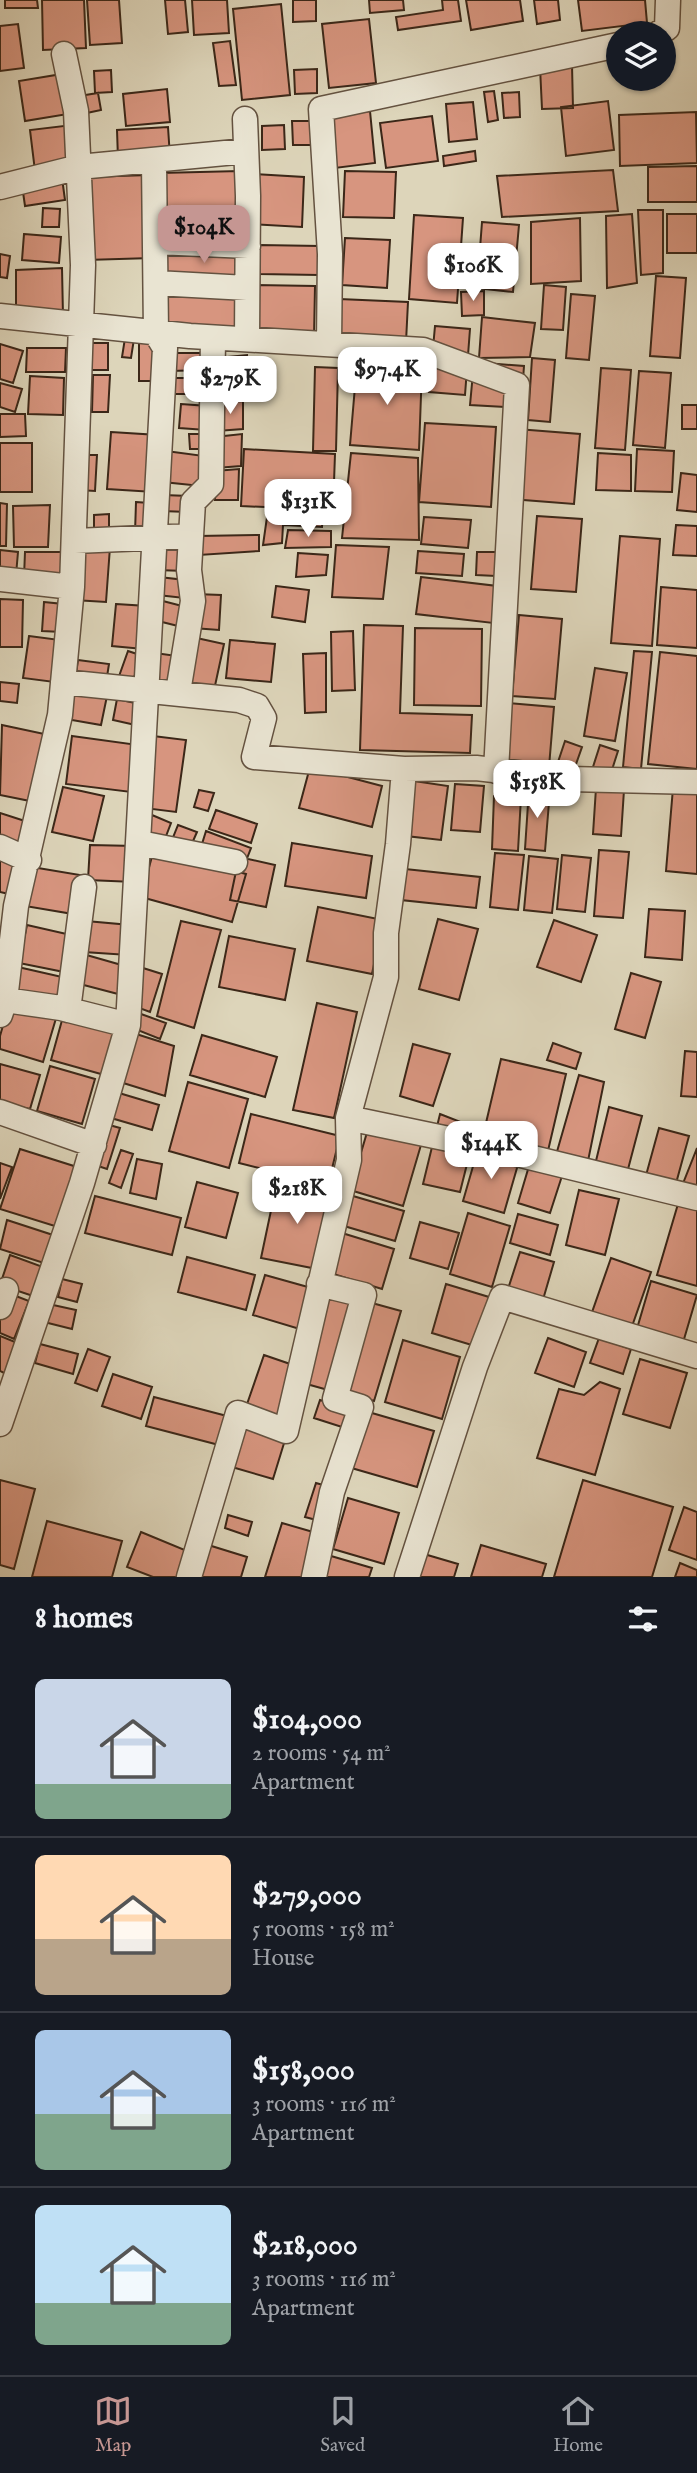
<!DOCTYPE html>
<meta charset="utf-8">
<style>
:root{--surface:#171b24;--page:#20242c;--text:#f1f3f6;--muted:#9ea1a6;--line:#363941;--accent:#c59692}
body{margin:0;font-family:"IM FELL English",serif;background:var(--page);color:var(--text);height:100vh;display:flex;flex-direction:column;font-size:26px;white-space:nowrap}
*{box-sizing:border-box;margin:0}
p{font-size:23px;color:var(--muted)}
.icon{flex:none;width:38px;height:38px;fill:none;stroke:currentColor;stroke-width:2;stroke-linecap:round;stroke-linejoin:round}
.map{position:relative;height:1577px;overflow:hidden}
.drawer{display:flex;flex-direction:column;background:var(--surface);flex:1}
.drawer>*{flex:none}
.fabs{position:absolute;left:606px;top:21px;display:grid;gap:14px}
.fabs a{display:grid;place-items:center;width:70px;height:70px;border-radius:50%;background:var(--surface);box-shadow:0 2px 5px #0004;font-size:35px}
.price{position:absolute;translate:-50% -60px;padding:0 16px;border-radius:14px;background:#fff;color:#222;font-size:23px;line-height:46px;filter:drop-shadow(0 2px 4px #0008)}
.price::after{content:'';position:absolute;left:50%;top:42px;width:21px;height:16px;margin-left:-10px;background:inherit;clip-path:polygon(0 0,100% 0,50% 100%)}
.price.active{background:var(--accent);color:#111}
ul{padding:0;list-style:none}
li{display:flex;align-items:center;gap:21px;height:175px;padding:0 35px}
li+li{border-top:2px solid var(--line)}
li span{display:grid;place-items:center;flex:none;width:196px;height:140px;border-radius:10px;color:#555}
li>.icon{margin-inline-start:auto}
span .icon{width:84px;height:84px;fill:#fffc;stroke-width:1}
li b{font-size:30px}
h2{display:flex;justify-content:space-between;align-items:center;height:84px;padding:0 35px;font-size:30px}
.menu{display:flex;justify-content:space-around;align-items:center;height:98px;border-top:2px solid var(--line);background:var(--surface);font-size:19px;color:var(--muted)}
.menu a{display:grid;justify-items:center;gap:4px}
.menu .active{color:var(--accent)}
.map>svg:first-child{display:block}
.building{fill:#d7957f;stroke:#3b2718;stroke-width:2}
.lines{fill:none;stroke-linecap:round;stroke-linejoin:round}
.street-casing{stroke:#645240;stroke-width:27}
.street{stroke:#e9e4d2;stroke-width:24}
</style>
<div class="map">
<svg width="697" height="1577" viewBox="0 0 697 1577">
<rect width="100%" height="100%" fill="#ddd5ba"/>
<filter id="stains"><feTurbulence type="fractalNoise" baseFrequency=".00286" numOctaves="4"/><feColorMatrix values="0 0 0 0 .2 0 0 0 0 .09 0 0 0 0 .02 0 0 0 .5 -.17"/></filter>
<radialGradient id="worn" r=".72"><stop offset=".6" stop-color="#630" stop-opacity="0"/><stop offset="1" stop-color="#630" stop-opacity=".3"/></radialGradient>
<path class="building" d="M5,0H37L38,8H5Z
M42,0H84L86,48L43,50Z
M87,0H119L122,43L90,45Z
M165,0H185L188,32L168,34Z
M192,0H227L229,33L194,35Z
M293,0H316V21L293,22Z
M369,0H403L404,10L370,13Z
M442,0H458L461,21L398,30L396,17L443,10Z
M466,0H520L523,21L471,30Z
M534,0H558L560,20L537,24Z
M578,0H645L647,23L582,31Z
M281,4L290,95L242,100L233,9Z
M369,19L376,83L329,88L322,24Z
M18,24L24,68L0,71V26Z
M230,41L236,85L219,86L213,43Z
M572,65L573,108L542,109L540,67Z
M317,69V93L295,94L294,70Z
M111,70L112,92L95,93L94,71Z
M62,74L68,114L25,121L19,81Z
M167,89L170,122L126,126L123,94Z
M494,91L498,120L488,122L484,92Z
M519,92L520,117L504,118L502,93Z
M98,93L101,110L82,114L79,96Z
M608,101L614,150L566,156L561,107Z
M473,102L477,139L449,142L446,104Z
M370,111L375,163L335,168L328,116Z
M696,112L697,163L620,166L619,115Z
M432,116L438,161L386,168L380,123Z
M292,121H315V145H293Z
M72,125L77,166L35,171L30,130Z
M284,125L285,149L262,150V126Z
M168,127L170,157L118,159L117,130Z
M475,151L476,161L444,166L443,156Z
M697,166V202H648V167Z
M613,170L618,211L502,217L497,176Z
M240,171L241,238L161,240L160,173Z
M345,171L396,172L394,218L343,217Z
M254,174L304,177L302,227L251,224Z
M150,175L152,258L86,260L84,177Z
M62,178L65,200L25,206L22,185Z
M43,208L60,209L59,227H42Z
M638,210H663V273L641,275Z
M632,214L637,283L607,288L606,216Z
M667,214H697V253H667Z
M414,215L463,218L457,303L409,299Z
M580,218L581,281L531,284V222Z
M482,222L519,225L513,292L477,288Z
M24,234L61,237L59,263L22,260Z
M345,238L390,240L387,288L342,285Z
M166,244L245,249L243,285L163,280Z
M259,245L320,246L319,275L259,274Z
M0,254L10,256L7,278L0,277Z
M62,268L63,316H16V270Z
M656,276L686,278L680,358L650,356Z
M255,285L315,286L314,337L254,336Z
M544,285L566,287L563,330L541,329Z
M484,291V315L462,316L461,292Z
M160,293L241,295V333L160,331Z
M571,294L595,296L589,360L566,358Z
M339,299L408,302L406,342L337,339Z
M482,317L535,323L530,357L479,358Z
M435,326L470,329L465,395L429,392Z
M125,338L134,339L131,358L122,357Z
M160,342V381H139V343Z
M84,343H108V370H84Z
M0,344L23,351L13,383L0,379Z
M27,348H66L65,372H26Z
M170,353H206V370L170,371Z
M247,355L245,395L217,397L218,358Z
M532,358L555,360L550,422L528,420Z
M474,362L524,366L521,408L470,405Z
M357,363L422,368L419,450L350,445Z
M315,367L338,368L336,451H313Z
M601,368L631,370L625,450L595,448Z
M639,371L671,373L665,448L633,445Z
M93,375H110L108,412H92Z
M191,375H206L207,398H191Z
M30,376L64,378L63,415L28,414Z
M167,378H186V394H167Z
M0,383L22,389L15,412L0,407Z
M243,401V429L217,431V402Z
M181,404L208,406L206,430L179,428Z
M682,405H697V429H682Z
M0,414H25L26,436L0,437Z
M425,423L496,427L491,507L419,502Z
M517,429L580,434L574,504L511,499Z
M111,432L158,435L154,492L107,489Z
M189,434H206V449H190Z
M242,434L241,466L216,468L215,437Z
M0,443H32V492H0Z
M244,449L335,454L333,510L241,506Z
M637,449L674,451L672,492L635,491Z
M166,451L204,456L201,486L163,482Z
M351,453L418,458L419,540L342,538Z
M598,453L631,455V491L596,490Z
M80,455H97L95,491L79,490Z
M239,469L238,500H215V471Z
M681,473L697,475V512L677,510Z
M163,495L189,496L188,512L162,511Z
M136,502L149,503L147,534L135,533Z
M0,503L7,504L6,546H0Z
M50,505L48,547H14L13,506Z
M268,510L323,511L322,527L283,525L282,543L263,545Z
M109,514V537L94,538V515Z
M537,516L582,519L576,592L531,589Z
M424,517L471,520L468,548L421,544Z
M676,525L697,526V556L673,555Z
M288,530L331,531V547L285,548Z
M259,535V551L199,555L198,536Z
M620,536L660,539L652,646L611,643Z
M158,538L186,539L185,571L157,570Z
M78,545L110,547L106,602L74,600Z
M336,545L389,547L383,599L332,597Z
M0,550L18,552L16,575L0,573Z
M418,551L464,554L462,576L416,573Z
M25,552H64V580L24,577Z
M477,552H498L496,576L476,575Z
M298,553L328,555L326,575L296,577Z
M159,577L185,580L184,598L158,595Z
M421,577L497,586L493,623L416,614Z
M276,586L309,590L305,622L272,617Z
M661,587L697,590V648L657,645Z
M195,594L221,595L219,630L193,628Z
M0,599L23,600L22,647H0Z
M159,600L186,607L182,627L154,620Z
M44,602L63,604L62,632L42,631Z
M116,604L147,606L143,649L112,646Z
M519,615L562,619L555,699L512,696Z
M364,625L403,626L400,713L472,715L470,753L360,750Z
M415,628L482,629L481,706L414,705Z
M353,631L355,690L332,691L331,632Z
M29,636L60,640L54,682L23,678Z
M192,637L224,644L213,695L182,688Z
M230,640L275,644L271,682L226,678Z
M128,651L146,657L137,685L118,679Z
M634,651L652,652L641,769L623,767Z
M660,652L697,656V769L648,764Z
M155,653L177,656L173,689L151,686Z
M326,653V712L305,713L303,654Z
M78,660L109,664L106,683L75,679Z
M595,668L627,673L615,741L584,736Z
M0,682L19,684L17,703L0,701Z
M72,689L107,696L101,725L66,719Z
M117,699L144,705L140,726L113,720Z
M495,702L554,707L549,767L490,763Z
M2,725L49,735L35,802L0,795Z
M72,736L138,745L131,792L66,784Z
M153,736L186,740L176,812L144,808Z
M565,741L582,747L575,767L558,762Z
M600,745L618,751L610,776L592,770Z
M310,767L382,786L372,827L299,808Z
M414,781L448,786L441,840L406,836Z
M455,784L484,786L480,832L451,830Z
M63,787L104,796L93,841L52,832Z
M596,788L624,790L621,836L593,834Z
M673,788L697,789V874L666,871Z
M529,789L550,790L545,851L525,849Z
M199,790L214,793L208,811L194,807Z
M494,796L521,797L518,851L492,849Z
M216,810L257,824L251,843L209,829Z
M0,813L31,823L22,851L0,844Z
M152,815L171,823L163,844L144,836Z
M178,825L197,832L190,848L172,840Z
M206,831L251,848L246,861L202,844Z
M292,843L372,856L366,898L285,886Z
M90,845L135,846L134,882L88,880Z
M154,849L246,874L232,922L141,897Z
M599,850L629,852L623,918L594,916Z
M0,853L18,857L9,894L0,892Z
M495,853L524,855L518,910L490,907Z
M562,855L591,858L585,912L557,909Z
M529,856L558,859L552,913L524,910Z
M239,857L275,865L266,907L230,900Z
M32,867L80,875L73,914L25,906Z
M405,869L480,877L476,908L401,900Z
M318,907L383,920L372,974L307,961Z
M649,909L685,911L682,960L645,957Z
M438,919L478,929L459,1000L419,989Z
M554,920L597,935L581,982L537,967Z
M86,921L130,925L128,955L84,952Z
M181,921L221,930L194,1028L157,1016Z
M27,925L71,935L64,972L19,963Z
M229,936L295,949L285,1000L219,987Z
M83,954L125,966L118,994L76,983Z
M18,967L62,977L56,1006L12,996Z
M143,968L162,974L150,1012L131,1005Z
M631,973L661,982L645,1038L615,1029Z
M10,1001L57,1015L43,1062L0,1049V1036Z
M317,1003L357,1012L334,1118L293,1110Z
M64,1013L120,1029L108,1076L51,1060Z
M141,1014L166,1023L160,1039L135,1029Z
M133,1033L174,1046L165,1096L120,1082Z
M202,1035L277,1057L265,1097L190,1075Z
M553,1043L581,1053L576,1069L547,1060Z
M413,1044L450,1054L433,1106L400,1096Z
M685,1051L697,1052V1097L681,1096Z
M501,1059L566,1074L547,1155L482,1140Z
M0,1064L40,1075L30,1109L0,1103Z
M50,1066L95,1079L82,1124L37,1111Z
M579,1075L604,1082L587,1166L556,1155Z
M188,1082L248,1099L229,1168L169,1151Z
M119,1093L159,1105L152,1130L111,1118Z
M609,1107L642,1116L627,1173L595,1165Z
M251,1114L340,1136L328,1185L239,1163Z
M440,1114L476,1128L460,1192L423,1184Z
M102,1123L120,1128L107,1169L89,1163Z
M659,1128L689,1136L675,1187L645,1179Z
M368,1129L421,1145L403,1206L350,1190Z
M697,1148V1190L682,1186Z
M20,1149L77,1167L58,1227L0,1209Z
M478,1149L519,1161L504,1213L463,1201Z
M121,1150L133,1154L121,1188L109,1183Z
M137,1159L162,1164L156,1199L130,1193Z
M0,1163L12,1167L0,1199Z
M529,1166L562,1176L550,1213L518,1203Z
M197,1182L238,1193L226,1238L185,1227Z
M277,1182L332,1193L317,1269L261,1258Z
M579,1190L619,1199L605,1255L566,1245Z
M95,1196L181,1218L172,1255L85,1233Z
M353,1196L404,1211L395,1241L344,1226Z
M678,1204L697,1209V1286L657,1275Z
M468,1213L510,1226L492,1287L450,1274Z
M518,1214L558,1225L550,1255L510,1243Z
M7,1220L56,1236L47,1264L0,1249Z
M420,1222L459,1233L448,1269L410,1258Z
M342,1233L394,1249L382,1289L330,1273Z
M520,1252L554,1262L542,1303L507,1292Z
M10,1255L43,1267L33,1296L0,1285Z
M187,1257L255,1275L246,1310L178,1292Z
M611,1258L651,1272L630,1332L590,1318Z
M265,1275L315,1289L303,1330L253,1315Z
M62,1279L82,1284L77,1302L58,1297Z
M651,1281L697,1295L682,1346L636,1332Z
M446,1284L489,1297L475,1346L432,1333Z
M328,1292L352,1298L328,1390L303,1383Z
M8,1293L29,1301L14,1339L0,1333V1315Z
M44,1303L76,1310L72,1329L40,1321Z
M372,1303L401,1311L374,1401L346,1393Z
M0,1336L20,1344L8,1375L0,1371Z
M548,1338L586,1352L574,1387L535,1373Z
M599,1338L631,1349L623,1374L590,1363Z
M403,1340L460,1357L442,1419L385,1402Z
M40,1344L78,1354L73,1374L35,1363Z
M88,1349L110,1357L97,1391L75,1383Z
M264,1355L296,1366L280,1418L246,1407Z
M640,1359L687,1373L670,1428L623,1414Z
M113,1374L152,1387L141,1419L102,1406Z
M600,1382L620,1389L595,1475L537,1458L559,1389L584,1395Z
M154,1397L227,1416L219,1445L146,1426Z
M320,1400L350,1409L345,1428L314,1418Z
M365,1411L434,1431L417,1487L348,1467Z
M237,1425L285,1440L273,1479L225,1465Z
M0,1480L35,1489L14,1569L0,1565Z
M583,1480L673,1507L652,1577H554Z
M316,1483L330,1487L320,1521L305,1517Z
M348,1498L399,1513L384,1564L333,1549Z
M684,1507L697,1512V1560L669,1550Z
M228,1515L252,1522L248,1536L225,1528Z
M47,1521L122,1541L112,1577H32Z
M282,1523L320,1534L307,1577H265Z
M141,1532L192,1553L185,1577H153L127,1567Z
M205,1544L247,1557L241,1577H195Z
M481,1545L546,1564L542,1577H471Z
M424,1554L458,1564L454,1577H417Z
M331,1556L372,1568L369,1577H325Z
M680,1563L697,1570V1577H675Z"/>
<g class="lines">
<defs>
<path id="street" d="M659,33L667,28L668,0
M245,119L248,196L247,339
M0,187L79,167L246,151
M156,242L248,246
M156,283L247,288
M0,316L190,336L423,350L517,385L496,771
M329,343L330,254L321,109L618,45
M75,541L191,536
M0,579L72,587
M63,682L239,700L257,706L264,718L254,757L404,769L476,768L569,779L697,782
M178,692L193,601L189,570L193,502L211,484L213,338
M140,843L235,862
M0,847L29,860
M5,1000L61,1008L128,1025
M68,1010L84,887
M0,1015L5,1000L16,906L60,715L72,587L83,265L76,111L64,54
M0,1112L94,1145
M348,1118L492,1148L697,1198
M0,1307L6,1290
M0,1424L82,1183L128,1025L165,348L156,333L154,162
M189,1577L238,1413L286,1431L349,1160L348,1118L386,977V933L398,844L404,769
M314,1577L332,1492L361,1407L335,1399L364,1295L319,1284
M407,1577L475,1367L502,1297L697,1356"/>
</defs>
<use href="#street" class="street-casing"/>
<use href="#street" class="street"/>
</g>
<rect width="100%" height="100%" filter="url(#stains)"/>
<rect width="100%" height="100%" fill="url(#worn)"/>
</svg>
<div class="fabs">
<a><svg class="icon" aria-label="layers" viewBox="0 0 24 24"><path d="M12 4l9 5-9 5-9-5zM3 14l9 5 9-5"/></svg></a>
</div>
<b class="price active" style="left:204px;top:265px">$104K</b>
<b class="price" style="left:473px;top:303px">$106K</b>
<b class="price" style="left:387px;top:407px">$97.4K</b>
<b class="price" style="left:230px;top:416px">$279K</b>
<b class="price" style="left:308px;top:539px">$131K</b>
<b class="price" style="left:537px;top:820px">$158K</b>
<b class="price" style="left:491px;top:1181px">$144K</b>
<b class="price" style="left:297px;top:1226px">$218K</b>
</div>
<section class="drawer">
<h2>8 homes<svg class="icon" aria-label="filters" viewBox="0 0 24 24"><path d="M4 7h16M4 17h16"/><circle cx="9" cy="7" r="2"/><circle cx="15" cy="17" r="2"/></svg></h2>
<ul>
<li><span style="background:linear-gradient(#c9d6e8 75%,#7fa58c 0)"><svg class="icon" aria-label="home" viewBox="0 0 24 24"><path d="M3 11l9-7 9 7M6 9v11h12V9"/></svg></span><div><b>$104,000</b><p>2 rooms · 54 m²</p><p>Apartment</p></div></li>
<li><span style="background:linear-gradient(#ffd9b3 60%,#b9a48a 0)"><svg class="icon" aria-label="home" viewBox="0 0 24 24"><path d="M3 11l9-7 9 7M6 9v11h12V9"/></svg></span><div><b>$279,000</b><p>5 rooms · 158 m²</p><p>House</p></div></li>
<li><span style="background:linear-gradient(#a9c7e8 60%,#7fa58c 0)"><svg class="icon" aria-label="home" viewBox="0 0 24 24"><path d="M3 11l9-7 9 7M6 9v11h12V9"/></svg></span><div><b>$158,000</b><p>3 rooms · 116 m²</p><p>Apartment</p></div></li>
<li><span style="background:linear-gradient(#bfe0f5 70%,#7fa58c 0)"><svg class="icon" aria-label="home" viewBox="0 0 24 24"><path d="M3 11l9-7 9 7M6 9v11h12V9"/></svg></span><div><b>$218,000</b><p>3 rooms · 116 m²</p><p>Apartment</p></div></li>
</ul>
</section>
<nav class="menu">
<a class="active"><svg class="icon" aria-label="map" viewBox="0 0 24 24"><path d="M3 6l6-2 6 2 6-2v14l-6 2-6-2-6 2zM9 4v14M15 6v14"/></svg>Map</a>
<a><svg class="icon" aria-label="saved" viewBox="0 0 24 24"><path d="M7 4h10v16l-5-4-5 4z"/></svg>Saved</a>
<a><svg class="icon" aria-label="home" viewBox="0 0 24 24"><path d="M3 11l9-7 9 7M6 9v11h12V9"/></svg>Home</a>
</nav>
